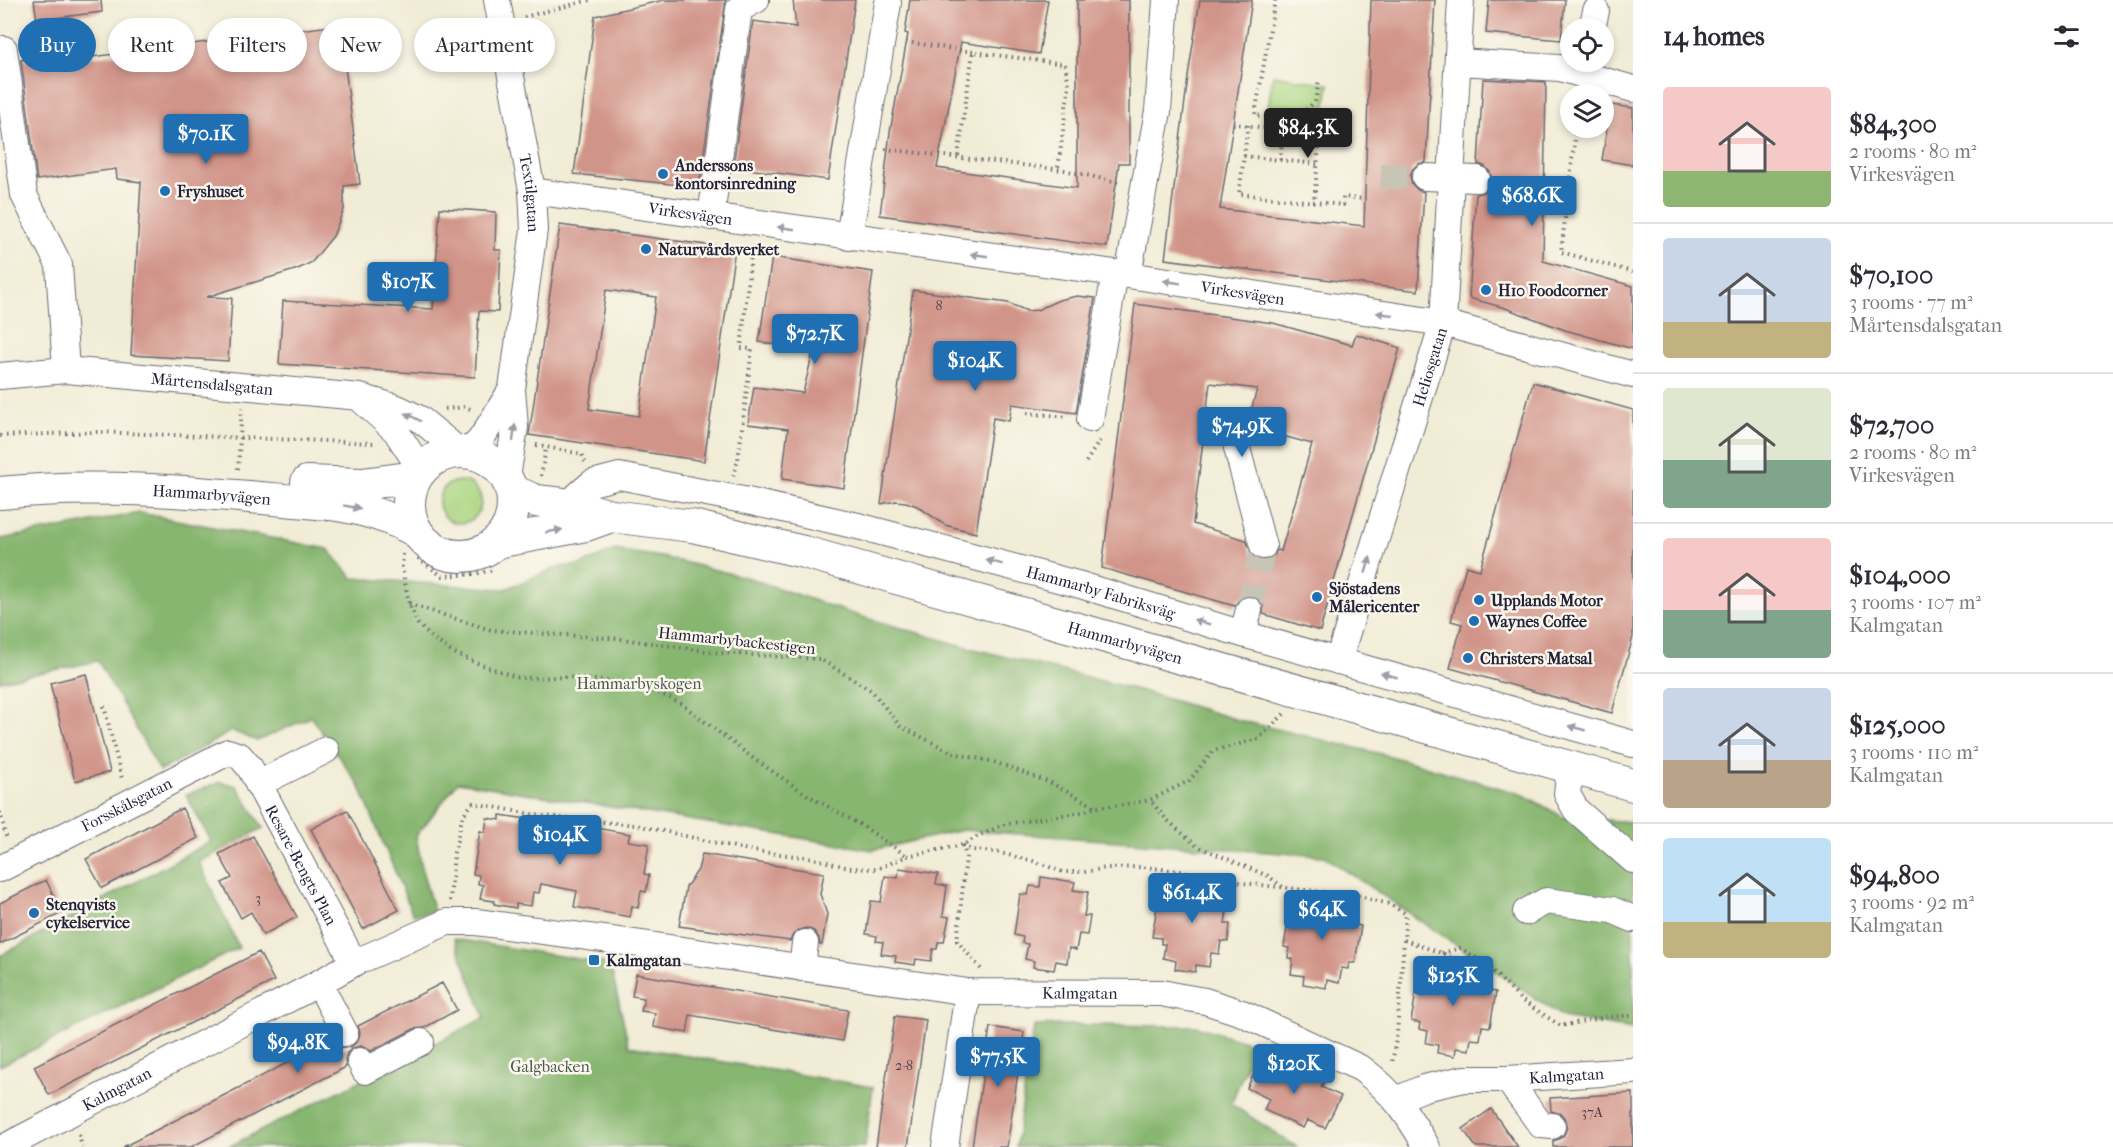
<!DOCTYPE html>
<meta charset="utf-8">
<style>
:root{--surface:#fff;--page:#f7f7f7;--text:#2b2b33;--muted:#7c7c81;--line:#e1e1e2;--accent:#1f6fb2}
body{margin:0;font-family:"IM FELL French Canon",serif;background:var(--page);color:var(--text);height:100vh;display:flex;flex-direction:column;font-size:22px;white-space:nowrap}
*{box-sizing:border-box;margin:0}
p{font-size:20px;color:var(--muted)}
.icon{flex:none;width:33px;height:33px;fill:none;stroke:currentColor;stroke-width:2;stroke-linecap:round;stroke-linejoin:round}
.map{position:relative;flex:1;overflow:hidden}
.drawer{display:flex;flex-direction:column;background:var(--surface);width:480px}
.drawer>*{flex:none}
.guide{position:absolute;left:18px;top:18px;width:570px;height:54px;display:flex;gap:12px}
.buttons{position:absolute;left:1560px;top:18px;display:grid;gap:12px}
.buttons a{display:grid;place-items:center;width:54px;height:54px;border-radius:50%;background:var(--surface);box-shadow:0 3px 9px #0003;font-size:30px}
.price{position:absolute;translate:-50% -51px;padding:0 14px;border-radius:6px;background:var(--accent);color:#fff;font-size:20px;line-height:39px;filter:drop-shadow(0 2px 3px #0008)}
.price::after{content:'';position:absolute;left:50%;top:36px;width:18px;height:14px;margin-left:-9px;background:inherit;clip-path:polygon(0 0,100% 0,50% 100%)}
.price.current{background:#222;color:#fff}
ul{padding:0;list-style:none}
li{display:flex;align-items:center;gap:18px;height:150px;padding:0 30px}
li+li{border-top:2px solid var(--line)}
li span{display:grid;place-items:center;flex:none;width:168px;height:120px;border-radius:6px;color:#555}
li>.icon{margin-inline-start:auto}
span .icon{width:72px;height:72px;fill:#fffc;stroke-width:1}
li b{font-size:26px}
h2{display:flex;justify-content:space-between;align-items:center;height:72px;padding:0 30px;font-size:26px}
.tag{padding:0 21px;border-radius:27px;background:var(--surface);box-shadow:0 3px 9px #0003;font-size:21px;line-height:54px}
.tag.current{background:var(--accent);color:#fff}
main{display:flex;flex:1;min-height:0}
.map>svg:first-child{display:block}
.green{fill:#aad581;stroke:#667c5e;stroke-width:1.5}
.forest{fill:#87b66f;stroke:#546c55;stroke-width:1.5}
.building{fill:#d19489;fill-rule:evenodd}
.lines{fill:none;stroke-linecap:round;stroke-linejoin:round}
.minor-tunnel{stroke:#c8c4b6;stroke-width:26;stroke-dasharray:26 13;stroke-linecap:butt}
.minor-casing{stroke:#6a6971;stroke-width:28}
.major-casing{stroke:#6a6971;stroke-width:34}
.path{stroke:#6a6971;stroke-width:4;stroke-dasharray:1.5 4.5;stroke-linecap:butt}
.minor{stroke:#fff;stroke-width:26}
.major{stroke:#fff;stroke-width:32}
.oneway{fill:#9c9ca7}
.poi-dot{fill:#1f6fb2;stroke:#fbf7ec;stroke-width:2}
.labels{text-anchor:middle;stroke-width:5;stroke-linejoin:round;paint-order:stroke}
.number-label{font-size:14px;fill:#4e3e4e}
.poi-label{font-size:16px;font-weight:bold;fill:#22223b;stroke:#fbf7ec;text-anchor:start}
.street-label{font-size:16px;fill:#22223b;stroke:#fbf7ec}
.park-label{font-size:16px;fill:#4b5850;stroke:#fbf7ec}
</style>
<main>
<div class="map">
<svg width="1633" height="1147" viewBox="0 0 1633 1147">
<rect width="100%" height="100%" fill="#fbf7ec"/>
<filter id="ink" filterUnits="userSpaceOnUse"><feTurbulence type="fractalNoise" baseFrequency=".0167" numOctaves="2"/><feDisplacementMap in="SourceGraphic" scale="12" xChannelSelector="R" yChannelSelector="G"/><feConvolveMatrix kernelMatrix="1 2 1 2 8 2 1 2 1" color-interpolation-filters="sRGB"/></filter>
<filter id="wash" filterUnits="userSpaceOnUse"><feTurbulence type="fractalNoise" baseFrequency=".008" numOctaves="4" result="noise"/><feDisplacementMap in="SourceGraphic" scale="24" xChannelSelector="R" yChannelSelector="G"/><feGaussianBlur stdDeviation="1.35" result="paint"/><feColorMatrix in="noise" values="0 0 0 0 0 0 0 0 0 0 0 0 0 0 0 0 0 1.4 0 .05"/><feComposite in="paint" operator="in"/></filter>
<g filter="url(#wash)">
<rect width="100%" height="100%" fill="#f1ecd5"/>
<path class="green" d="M1273,75L1329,84L1324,116L1268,108Z
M439 502a21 21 0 1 1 42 0a21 21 0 1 1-42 0Z"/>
<path class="forest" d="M140,513L328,549L353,578L505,589L558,567L580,565L615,550L662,557L749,578L856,615L970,648L1138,690L1238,720L1390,756L1524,795L1563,817L1633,822V1029L1563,1017L1324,856L963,830L873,850L458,782L416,836L423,874L434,912L413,915L359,785L311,717L257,741L232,731L160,771L98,661L0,681V539Z
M220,782L237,786L263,828L199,862L239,948L0,1066V956L211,841L186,795Z
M454,939L610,964L629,1046L873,1087L865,1147H228L485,1018Z
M1066,1025L1196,1026L1255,1044L1231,1104L1297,1147H1016L1034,1026Z"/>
<g id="blocks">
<path class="building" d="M34,0H101L102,12L37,20Z
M664,0H726L699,187L574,174L595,16Z
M793,0H855L828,180L733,167L753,21L796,27Z
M910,0H1048L1039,54L961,42L937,168L1077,188V0H1129V163H1119L1107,247L880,215L890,132L908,34L905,33Z
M1200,0H1252L1220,209L1364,226L1371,0H1435L1426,162L1418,164L1412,170L1410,176L1412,184L1418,190L1424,192L1418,291L1165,259L1189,69Z
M1489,0H1565L1561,40L1486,33Z
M338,25L343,51L360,184L344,186V209L333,236L312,262L298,269L206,297L232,298L228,361L131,355L141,182L117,179L116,169L37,180L21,60L76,53L77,59Z
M1483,79L1546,82L1543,261L1633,286V349L1565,330L1505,308L1469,298L1476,194L1484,192L1490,186L1492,180L1490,172L1484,166L1478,164Z
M1611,105L1633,108V165L1602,160Z
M440,208L496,212L495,250H501L498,312L479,311L475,377L279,364L283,301L433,309Z
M560,225L735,249L704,461L529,435ZM606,290L656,297L639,416L589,409Z
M772,257L873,272L844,488L782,479L788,429L748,424L754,387L803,393L813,352L759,342Z
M913,290L1008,303L1027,311L1037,310L1059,300L1077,296L1095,298L1076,413L1012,404L1009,421L993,418L976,533L945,525L917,506L906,502L896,501L881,504Z
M1135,304L1273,323L1352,345L1356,334L1400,348L1320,631L1263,614V605L1260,600L1253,596H1244L1239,599L1235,606L1102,568ZM1210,383L1257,389L1247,426L1312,444L1281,551L1277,550L1274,556L1267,560L1260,561L1253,557L1246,540L1193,524Z
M1533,382L1633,410V637L1612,713L1450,668L1462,624L1451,621L1466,566L1480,570Z
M86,674L110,772L75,781L50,683Z
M182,808L198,838L102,888L86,859Z
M347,810L399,910L363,929L311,829Z
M500,815L534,820L533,829L582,837L583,831L595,833L596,828L630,834L628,841L649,844L644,874L649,875L646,892L641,891L638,908L632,906L630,917L574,907L577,891L541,884L539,893L533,892L531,906L516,904V908L494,904V901L480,899L483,885L478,884L479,875L473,874L480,831L485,832L487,818L500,820Z
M253,836L297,917L263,935L251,912L241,918L222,883L232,878L219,854Z
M702,854L824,873L820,894L827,914L822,945H820L819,938L814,931L807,928L799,930L793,935L790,941L679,926L686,887L698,870Z
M899,868L938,874L936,884L947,886L943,916L949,917L944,942H938L937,949H933L931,961L916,959L915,965L895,962L896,956L881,954L883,942L876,941L877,936L866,934L871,901L881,902L885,876L898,878Z
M1041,877L1075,882L1073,890L1088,892L1084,916H1090L1087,935L1079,934L1076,950L1069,948L1067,963L1056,961L1054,970L1033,967L1034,961L1025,959L1028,944L1022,943L1023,937L1014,935L1020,894L1028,895L1030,886L1040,887Z
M46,880L62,913L0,944V903Z
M1182,880L1219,886L1218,893L1229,895L1225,924H1230L1228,942L1221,941L1219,954L1211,953L1209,967L1196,965L1195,972L1175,969L1176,961L1163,958L1165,944H1161V938L1152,937L1159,894L1167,896L1168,886L1181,888Z
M1312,896L1344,901L1343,908L1354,910L1352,924L1361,926L1355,963H1349L1348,969L1342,968L1339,983L1327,980L1326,988L1303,984L1304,976L1291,974L1293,959L1288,958L1289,948L1284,947L1288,921L1296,922L1299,903L1311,904Z
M259,952L274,981L49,1095L34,1066Z
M1441,962L1479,969L1478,978L1487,980L1486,990L1496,992L1490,1027L1482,1026L1480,1040L1471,1039L1469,1050L1456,1048L1455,1056L1437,1053L1438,1045L1426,1043L1428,1031L1419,1029L1420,1023L1411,1021L1419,976L1425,977L1426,967L1440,969Z
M636,974L848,1010L842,1041L690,1015L687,1033L653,1027L655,1013L641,1011L644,998L632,996Z
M442,983L457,1010L424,1028L414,1029L371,1051L361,1046L353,1048L347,1053L345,1060L346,1067L191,1147H123L332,1040L337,1046L344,1048L351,1047L358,1041L360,1033L358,1026Z
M895,1016L926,1020L908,1147H876Z
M990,1027L1024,1032L1007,1147H972Z
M1261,1059L1297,1076L1300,1070L1324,1082L1321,1087L1341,1096L1325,1128L1307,1120L1303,1128L1264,1110L1269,1099L1247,1088Z
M1633,1093V1147H1553V1141L1559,1139L1564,1135L1567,1127L1566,1120L1561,1114L1551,1111L1550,1098Z
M1491,1109L1518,1147H1476L1463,1129Z"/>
</g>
</g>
<g filter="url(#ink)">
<use href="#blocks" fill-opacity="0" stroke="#6a6971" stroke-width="1.5"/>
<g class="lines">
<path class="minor-tunnel" d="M1381,176L1425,177
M1249,610L1263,546"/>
<defs>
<g id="minor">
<path id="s1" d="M497,0L532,191L534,230L512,389L515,427L507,477"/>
<path d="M1592,28L1596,11"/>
<path d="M4,49L24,195L59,265L66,370"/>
<path d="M1458,62L1560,68L1633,89"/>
<path d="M1425,177L1477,179"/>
<path id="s2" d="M532,191L1115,273L1443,323L1633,375"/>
<path d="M711,217L739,9L756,0"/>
<path d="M849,237L888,3"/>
<path d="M1128,275L1158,111L1166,0"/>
<path id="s3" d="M0,376L66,370L360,397L397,408L420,419L459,451"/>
<path d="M364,402L396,431L421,470"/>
<path d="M1090,419L1115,273"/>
<path d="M1237,448L1263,546"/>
<path d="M469,452L481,439L512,389"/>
<path id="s4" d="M572,505L578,495L592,483L619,476L743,500L862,527L1077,584L1243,634L1633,744"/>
<path d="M1243,634L1249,610"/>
<path id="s5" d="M1338,661L1443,323L1461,0"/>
<path d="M1570,767L1567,794L1576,810L1633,860"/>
<path d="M258,784L326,750"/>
<path id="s6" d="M0,869L228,752L240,756L250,768L354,963"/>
<path d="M1526,912L1546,901L1612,910L1633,919"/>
<path d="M802,968L805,943"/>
<path d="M319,983L345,1033"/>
<path d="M360,1061L365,1071L421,1042"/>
<path d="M1507,1079L1541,1125L1552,1126"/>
<path id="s7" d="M1396,1100L1424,1088L1464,1079H1507L1633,1071"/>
<path id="s8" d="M5,1147L319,983L354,963L447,922H476L641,944L968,992L1162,993L1176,996L1205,1001L1242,1013L1362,1069C1394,1093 1407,1113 1427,1147"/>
<path d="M945,1147L968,992"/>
</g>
<g id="major">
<circle cx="461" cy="504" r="52"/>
<path d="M307,482L362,484L416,477"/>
<path id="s9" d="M513,491L536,501L572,505L611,516L692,526L804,552L1633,785"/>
<path id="s10" d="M0,493C109,481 221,495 330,504C361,508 389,516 417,532"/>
<path d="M497,542L586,525L611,516"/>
</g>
</defs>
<use href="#minor" class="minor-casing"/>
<use href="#major" class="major-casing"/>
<path class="path" d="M1275,0L1255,115L1321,125L1320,134
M524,17L590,0
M906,42L973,52
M1292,121L1315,102L1319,80
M1233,124L1320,134L1314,203
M1248,125L1239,194L1343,205V197L1363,199
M1576,128L1561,252L1633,272
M885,149L1064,170L1121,183
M958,156L973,52L1065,64L1069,85L1058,169
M1244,156L1317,164
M1280,160L1283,130
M445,409L465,407L473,410
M1027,413L1068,417
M0,436L97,432L374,443
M536,445L582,454L585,462
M1086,462L1100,440
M238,469L242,407
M541,476L546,448
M733,476L738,460L752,349L741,348L752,246
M403,554L402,567L409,604L418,624L430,636L450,651L474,662L519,678L567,677L624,683L657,692L680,703L754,759L809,796L861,825L907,856
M418,558L442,576L475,574L494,570
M409,604L491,630L622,639L720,653L820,659L872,691L900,726L953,753L994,762L1051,783L1096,807
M104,706L122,779
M1284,714L1258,739L1213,751L1189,781L1150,800L1167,820L1197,846L1268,876L1284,888
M0,812L7,840
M963,845L971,850L996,852L1033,861L1063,872H1084L1107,868L1144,867L1189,872L1243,883L1359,896L1389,904L1406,914L1397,1033L1392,1064
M963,845L966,857L957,941L981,969
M450,901L454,853L463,815L473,803L541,816L636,825L753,851L813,858L849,868L877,869L907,856L963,845L980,835L1006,824L1082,812L1096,807L1123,805L1150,800
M1404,940L1456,958
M1442,953L1461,948L1489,967L1521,1000L1561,1026L1610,1016H1633
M79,1135L82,1147"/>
<use href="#minor" class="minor"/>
<use href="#major" class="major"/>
</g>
<defs><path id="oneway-solid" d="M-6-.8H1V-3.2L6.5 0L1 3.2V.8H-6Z" transform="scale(1.5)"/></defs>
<g class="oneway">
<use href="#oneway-solid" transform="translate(786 228) rotate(-172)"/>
<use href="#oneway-solid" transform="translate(979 255) rotate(-172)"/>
<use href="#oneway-solid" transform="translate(1172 282) rotate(-171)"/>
<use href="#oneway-solid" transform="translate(1385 314) rotate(-171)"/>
<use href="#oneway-solid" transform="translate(413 417) rotate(-152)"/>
<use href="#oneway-solid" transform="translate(514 433) rotate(-83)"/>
<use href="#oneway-solid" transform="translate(352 507) rotate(10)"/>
<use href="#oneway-solid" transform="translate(554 531) rotate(-10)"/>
<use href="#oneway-solid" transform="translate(994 562) rotate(-165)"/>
<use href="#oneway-solid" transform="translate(1368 565) rotate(-73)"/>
<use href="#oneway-solid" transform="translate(1202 622) rotate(-163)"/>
<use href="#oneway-solid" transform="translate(1389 675) rotate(-164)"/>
<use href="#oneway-solid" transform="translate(1577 728) rotate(-164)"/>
</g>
</g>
<g class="poi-dot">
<circle cx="663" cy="174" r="6"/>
<circle cx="165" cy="191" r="6"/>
<circle cx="646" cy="249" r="6"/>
<circle cx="1486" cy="290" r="6"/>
<circle cx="1317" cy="597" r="6"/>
<circle cx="1479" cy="600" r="6"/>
<circle cx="1474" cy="621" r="6"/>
<circle cx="1468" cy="658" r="6"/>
<circle cx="34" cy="913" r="6"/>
<rect x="588" y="954" width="12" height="12" rx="3"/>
</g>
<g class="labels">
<g class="number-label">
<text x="939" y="310">8</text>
<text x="258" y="903">3</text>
<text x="904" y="1070">2-8</text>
<text x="1592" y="1117">37A</text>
</g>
<g class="poi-label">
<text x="675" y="171">Anderssons<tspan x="675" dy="18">kontorsinredning</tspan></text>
<text x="177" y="197">Fryshuset</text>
<text x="658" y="255">Naturvårdsverket</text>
<text x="1498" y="296">H10 Foodcorner</text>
<text x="1329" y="594">Sjöstadens<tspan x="1329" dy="18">Målericenter</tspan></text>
<text x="1491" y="606">Upplands Motor</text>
<text x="1486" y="627">Waynes Coffee</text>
<text x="1480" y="664">Christers Matsal</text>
<text x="46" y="910">Stenqvists<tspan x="46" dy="18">cykelservice</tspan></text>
<text x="606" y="966">Kalmgatan</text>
</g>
<g class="street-label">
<text dy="6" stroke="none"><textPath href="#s1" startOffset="196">Textilgatan</textPath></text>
<text dy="6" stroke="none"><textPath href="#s2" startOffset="160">Virkesvägen</textPath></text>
<text dy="6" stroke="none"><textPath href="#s2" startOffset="718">Virkesvägen</textPath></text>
<text dy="6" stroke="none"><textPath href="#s5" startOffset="308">Heliosgatan</textPath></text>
<text dy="6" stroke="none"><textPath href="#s3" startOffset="213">Mårtensdalsgatan</textPath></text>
<text dy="6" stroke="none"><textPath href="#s10" startOffset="212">Hammarbyvägen</textPath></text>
<text dy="6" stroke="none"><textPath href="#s4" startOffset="554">Hammarby Fabriksväg</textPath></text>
<text transform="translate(737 640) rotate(6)" y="6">Hammarbybackestigen</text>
<text dy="6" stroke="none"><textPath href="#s9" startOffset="632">Hammarbyvägen</textPath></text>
<text dy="6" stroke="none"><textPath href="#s6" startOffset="142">Forsskålsgatan</textPath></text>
<text dy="6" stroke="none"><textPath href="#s6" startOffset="394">Resare-Bengts Plan</textPath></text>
<text dy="6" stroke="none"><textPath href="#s8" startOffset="1134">Kalmgatan</textPath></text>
<text dy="6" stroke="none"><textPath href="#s7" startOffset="174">Kalmgatan</textPath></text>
<text dy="6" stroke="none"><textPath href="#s8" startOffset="126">Kalmgatan</textPath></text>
</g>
<g class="park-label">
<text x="639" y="689">Hammarbyskogen</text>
<text x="550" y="1072">Galgbacken</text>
</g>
</g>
</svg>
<div class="buttons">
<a><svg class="icon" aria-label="locate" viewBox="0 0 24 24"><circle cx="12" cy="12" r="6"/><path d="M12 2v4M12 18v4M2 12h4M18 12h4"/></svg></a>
<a><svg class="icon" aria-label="layers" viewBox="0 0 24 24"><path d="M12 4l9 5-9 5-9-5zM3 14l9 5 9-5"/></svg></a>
</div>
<b class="price current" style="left:1308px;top:159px">$84.3K</b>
<b class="price" style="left:206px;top:165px">$70.1K</b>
<b class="price" style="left:1532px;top:227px">$68.6K</b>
<b class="price" style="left:408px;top:313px">$107K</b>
<b class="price" style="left:815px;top:365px">$72.7K</b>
<b class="price" style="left:975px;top:392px">$104K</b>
<b class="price" style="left:1242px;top:458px">$74.9K</b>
<b class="price" style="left:560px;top:866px">$104K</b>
<b class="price" style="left:1192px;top:924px">$61.4K</b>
<b class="price" style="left:1322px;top:941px">$64K</b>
<b class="price" style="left:1453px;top:1007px">$125K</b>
<b class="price" style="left:298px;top:1074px">$94.8K</b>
<b class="price" style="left:998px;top:1088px">$77.5K</b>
<b class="price" style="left:1294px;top:1095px">$120K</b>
<div class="guide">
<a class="tag current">Buy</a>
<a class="tag">Rent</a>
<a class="tag">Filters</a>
<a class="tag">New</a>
<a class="tag">Apartment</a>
</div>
</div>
<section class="drawer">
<h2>14 homes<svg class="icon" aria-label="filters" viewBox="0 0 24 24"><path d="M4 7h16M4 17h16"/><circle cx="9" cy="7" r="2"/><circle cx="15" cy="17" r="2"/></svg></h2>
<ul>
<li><span style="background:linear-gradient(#f6c9c9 70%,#8fb573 0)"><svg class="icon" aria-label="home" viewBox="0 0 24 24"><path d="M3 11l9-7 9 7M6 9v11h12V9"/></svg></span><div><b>$84,300</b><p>2 rooms · 80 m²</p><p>Virkesvägen</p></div></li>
<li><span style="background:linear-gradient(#c9d6e8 70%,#c2b280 0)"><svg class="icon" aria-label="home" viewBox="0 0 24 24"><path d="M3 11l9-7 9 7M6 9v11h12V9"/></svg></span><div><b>$70,100</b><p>3 rooms · 77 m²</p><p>Mårtensdalsgatan</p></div></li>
<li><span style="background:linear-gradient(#dfe7d0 60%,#7fa58c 0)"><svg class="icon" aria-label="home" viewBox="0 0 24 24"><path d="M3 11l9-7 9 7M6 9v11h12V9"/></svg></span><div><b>$72,700</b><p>2 rooms · 80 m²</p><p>Virkesvägen</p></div></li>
<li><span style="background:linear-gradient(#f6c9c9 60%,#7fa58c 0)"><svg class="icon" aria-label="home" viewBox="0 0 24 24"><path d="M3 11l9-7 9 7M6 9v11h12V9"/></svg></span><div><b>$104,000</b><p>3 rooms · 107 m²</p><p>Kalmgatan</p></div></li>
<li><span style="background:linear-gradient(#c9d6e8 60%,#b9a48a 0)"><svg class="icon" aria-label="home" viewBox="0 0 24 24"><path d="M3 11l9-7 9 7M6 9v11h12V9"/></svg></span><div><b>$125,000</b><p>3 rooms · 110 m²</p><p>Kalmgatan</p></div></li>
<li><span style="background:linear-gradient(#bfe0f5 70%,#c2b280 0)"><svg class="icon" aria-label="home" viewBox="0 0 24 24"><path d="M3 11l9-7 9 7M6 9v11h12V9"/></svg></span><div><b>$94,800</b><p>3 rooms · 92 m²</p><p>Kalmgatan</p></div></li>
</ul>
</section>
</main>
